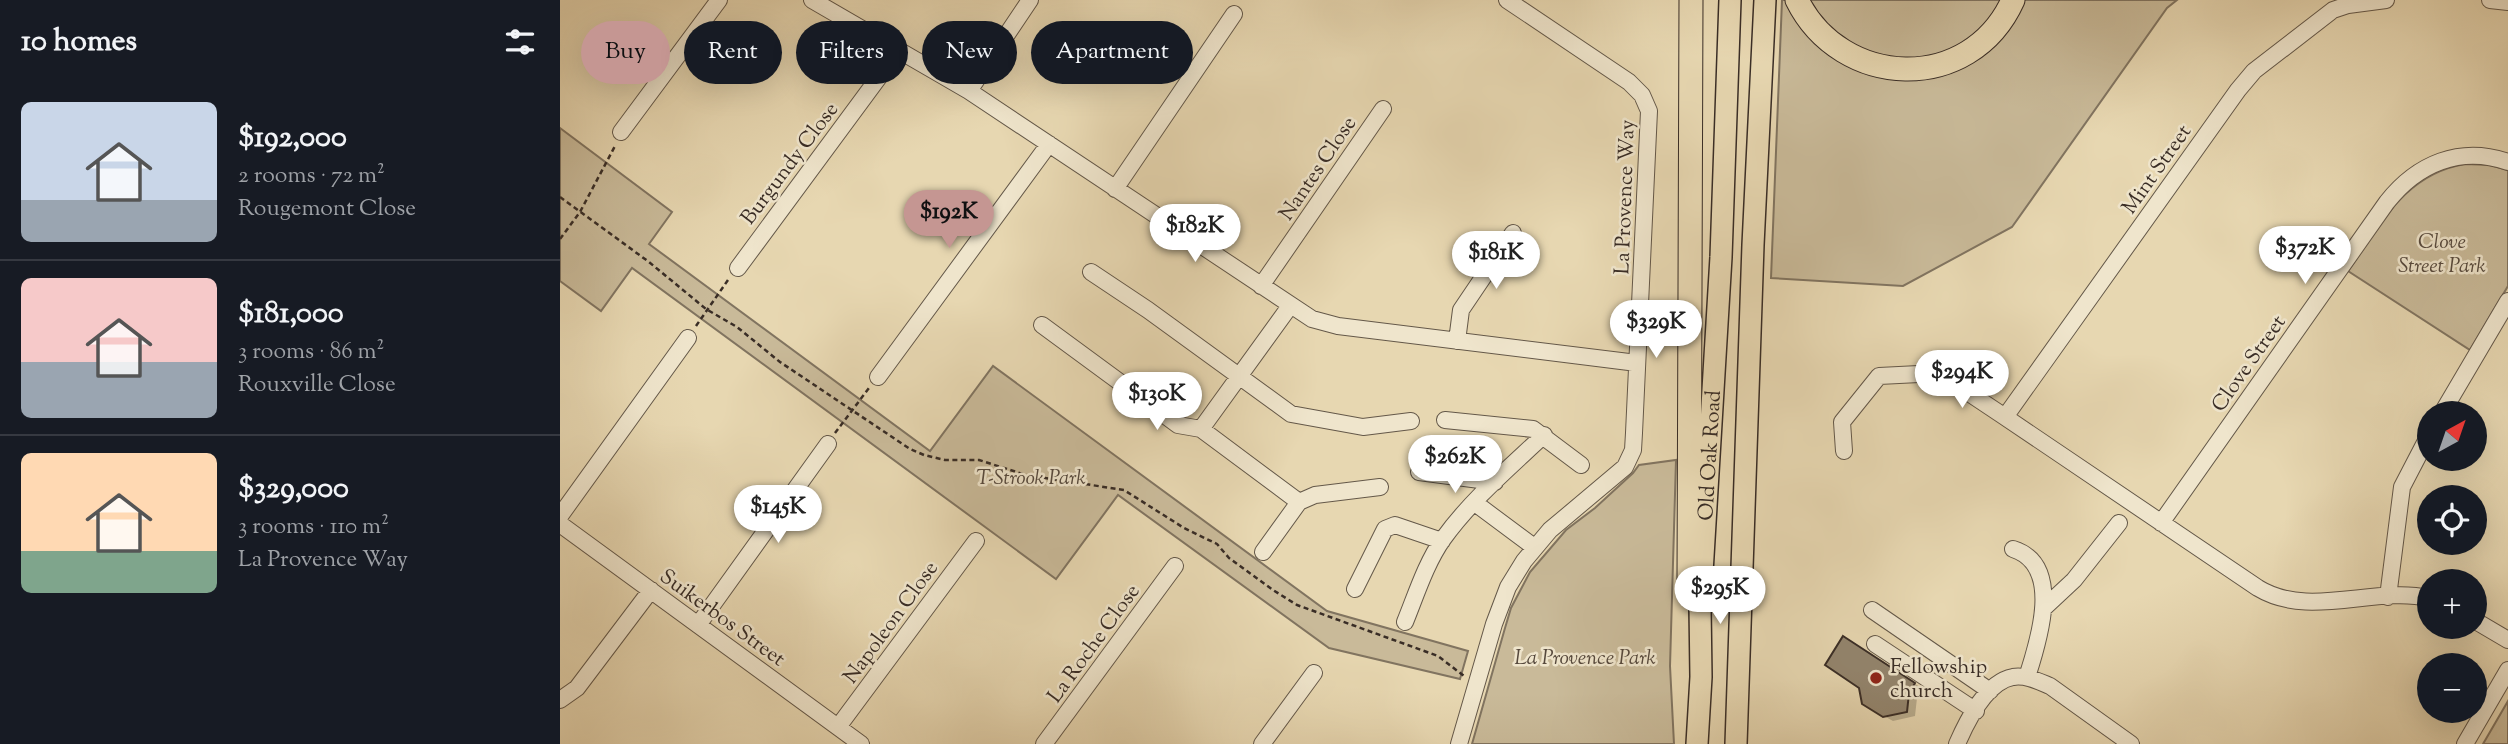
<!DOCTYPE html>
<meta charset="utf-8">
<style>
:root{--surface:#171b24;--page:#20242c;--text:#f1f3f6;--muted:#9ea1a6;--line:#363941;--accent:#c59692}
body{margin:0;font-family:"Sorts Mill Goudy",serif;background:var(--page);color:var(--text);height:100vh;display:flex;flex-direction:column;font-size:26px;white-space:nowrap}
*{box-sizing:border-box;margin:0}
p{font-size:23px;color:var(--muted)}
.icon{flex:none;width:38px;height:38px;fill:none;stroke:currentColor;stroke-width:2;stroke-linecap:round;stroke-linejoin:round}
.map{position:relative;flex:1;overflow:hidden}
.details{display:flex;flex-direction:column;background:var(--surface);width:560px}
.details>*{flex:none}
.guide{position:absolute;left:21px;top:21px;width:665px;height:63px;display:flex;gap:14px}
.needle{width:46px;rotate:40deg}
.fabs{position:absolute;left:1857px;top:401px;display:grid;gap:14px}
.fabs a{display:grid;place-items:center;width:70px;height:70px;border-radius:50%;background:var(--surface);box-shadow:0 7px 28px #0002;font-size:35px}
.price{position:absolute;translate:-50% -60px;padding:0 16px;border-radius:24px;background:#fff;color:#222;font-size:23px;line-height:46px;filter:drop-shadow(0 2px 4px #0008)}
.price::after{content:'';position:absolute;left:50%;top:42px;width:21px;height:16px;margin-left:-10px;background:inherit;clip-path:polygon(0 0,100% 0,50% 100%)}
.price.selected{background:var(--accent);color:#111}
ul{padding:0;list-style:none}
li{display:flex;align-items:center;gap:21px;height:175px;padding:0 21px}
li+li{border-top:2px solid var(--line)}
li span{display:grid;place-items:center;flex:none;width:196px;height:140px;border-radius:10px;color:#555}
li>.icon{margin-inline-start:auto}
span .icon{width:84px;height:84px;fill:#fffc;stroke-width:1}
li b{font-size:30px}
h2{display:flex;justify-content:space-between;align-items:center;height:84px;padding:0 21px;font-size:30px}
.chip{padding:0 24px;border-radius:32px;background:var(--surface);box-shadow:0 7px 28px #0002;font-size:24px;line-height:63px}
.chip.selected{background:var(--accent);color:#111}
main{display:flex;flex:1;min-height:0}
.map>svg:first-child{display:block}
.green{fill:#c9ba99;stroke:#817460;stroke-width:2}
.shadow{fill:#0003}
.building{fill:#93856e;stroke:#392d26;stroke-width:2}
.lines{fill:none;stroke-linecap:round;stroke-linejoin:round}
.minor-casing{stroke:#645849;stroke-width:18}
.major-casing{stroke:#392d26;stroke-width:24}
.highway-casing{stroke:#392d26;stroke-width:25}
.path{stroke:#392d26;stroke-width:2.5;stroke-dasharray:5 3.5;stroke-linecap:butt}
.minor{stroke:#efe5cc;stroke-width:16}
.major{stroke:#e7d7b1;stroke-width:21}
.highway{stroke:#e7d7b1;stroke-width:23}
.poi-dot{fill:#8f2418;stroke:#efe5cc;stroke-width:2.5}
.labels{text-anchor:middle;stroke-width:5;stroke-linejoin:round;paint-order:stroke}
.street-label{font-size:21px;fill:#392d26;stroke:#efe5cc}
.park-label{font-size:21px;font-style:italic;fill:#56493d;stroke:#efe5cc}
.poi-label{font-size:21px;fill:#392d26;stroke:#efe5cc;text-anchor:start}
</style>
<main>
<section class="details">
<h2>10 homes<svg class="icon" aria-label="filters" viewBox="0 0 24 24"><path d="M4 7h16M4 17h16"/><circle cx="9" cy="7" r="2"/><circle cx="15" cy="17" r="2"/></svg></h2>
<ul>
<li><span style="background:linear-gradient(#c9d6e8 70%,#9aa5b1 0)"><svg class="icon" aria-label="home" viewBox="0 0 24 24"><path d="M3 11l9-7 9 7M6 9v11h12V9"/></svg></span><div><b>$192,000</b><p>2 rooms · 72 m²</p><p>Rougemont Close</p></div></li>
<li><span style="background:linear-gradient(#f6c9c9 60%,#9aa5b1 0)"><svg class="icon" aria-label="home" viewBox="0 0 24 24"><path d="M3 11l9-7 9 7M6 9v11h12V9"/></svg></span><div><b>$181,000</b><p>3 rooms · 86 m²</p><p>Rouxville Close</p></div></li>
<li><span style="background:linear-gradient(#ffd9b3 70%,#7fa58c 0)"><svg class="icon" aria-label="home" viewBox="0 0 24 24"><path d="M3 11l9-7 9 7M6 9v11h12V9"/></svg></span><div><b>$329,000</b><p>3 rooms · 110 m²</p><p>La Provence Way</p></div></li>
</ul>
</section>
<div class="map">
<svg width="1948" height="744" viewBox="0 0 1948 744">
<rect width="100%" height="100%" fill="#e7d7b1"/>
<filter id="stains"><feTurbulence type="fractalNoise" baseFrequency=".00286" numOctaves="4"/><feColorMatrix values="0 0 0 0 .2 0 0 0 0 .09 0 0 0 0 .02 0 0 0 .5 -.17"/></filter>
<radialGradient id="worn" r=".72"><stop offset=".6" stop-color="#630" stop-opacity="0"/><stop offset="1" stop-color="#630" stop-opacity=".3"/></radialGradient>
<path class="green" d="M1222,0H1617L1607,8L1452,227L1343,286L1211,278Z
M0,128L112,212L89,244L370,451L433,366L767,611L908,651L900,679L769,648L558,495L496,579L72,268L41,311L0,281Z
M1905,164L1930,165L1948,170V286L1910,350L1788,271C1821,225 1844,174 1905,164Z
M1116,460L1110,666L1114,744H912L945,628L951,608L970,572L1006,530L1035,508L1073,473L1079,465Z
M1948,701V744H1923Z"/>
<path class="shadow" d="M1292,643L1363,689L1357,698L1355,716L1333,721L1324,716Z"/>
<path class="building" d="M1283,636L1355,683L1349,693L1347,712L1323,717L1302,704L1299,688L1265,665Z"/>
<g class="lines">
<defs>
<path id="minor" d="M252,0L409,91L752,319L778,326L1077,363
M1826,0L1788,5L1773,10L1694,71L1678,90L1445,417L1698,588C1749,619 1813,586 1869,598
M1930,0L1948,2
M409,91L470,0
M61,132L159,0
M555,189L674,14
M178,268L339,50
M531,272L588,310L731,414L803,427L851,421
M701,286L823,109
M482,325L618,425L641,429L739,502
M897,341L901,310L953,233
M318,377L489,144
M1882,413L1948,301
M885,420L973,429L1021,465
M641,429L730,306
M1284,451L1282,422L1319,376L1379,373L1445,417
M859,472L935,482
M915,503L974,547
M0,516L128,338
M1601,523L1827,202C1857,164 1900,145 1948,162
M0,524L301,744
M1453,549C1504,565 1478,643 1467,677
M703,552L739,502L755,495L820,487
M795,589L825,529L835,525L882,541
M1828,597L1842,487L1869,435
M1484,608L1514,580L1559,523
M1312,610L1430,691
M1914,620L1948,640
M845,622C856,595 866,563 883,539C911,500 949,468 984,435
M138,625L268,444
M1315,644L1416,711
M0,700L17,688L91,590
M278,727L416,541
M484,744L615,566
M702,744L754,673
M899,744L934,624L948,587L964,561L990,530L1065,467L1073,450L1074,433L1089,111L1082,95L1069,82L947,0
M1397,744C1407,721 1426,682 1453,677C1466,675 1478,681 1490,686L1571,744
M1905,744L1948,670"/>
<g id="major">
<path id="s1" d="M1137,744L1141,677L1140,606L1161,257L1170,0"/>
<path d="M1176,744L1193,245L1205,0"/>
</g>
<path id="highway" d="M1131,0L1129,579L1140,606
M1237,0C1281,89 1410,95 1453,0"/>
</defs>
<use href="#minor" class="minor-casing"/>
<use href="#major" class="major-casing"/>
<use href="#highway" class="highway-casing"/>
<path class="path" d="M0,197L89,262L146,309L177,327L220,362L350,449L364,455L385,460H419L466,475L564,490L624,528L657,544L669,558L713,590L737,605L878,656L904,676
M0,239L20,212L55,146
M136,326L168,280
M275,433L309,388"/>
<use href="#minor" class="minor"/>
<use href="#major" class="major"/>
<use href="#highway" class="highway"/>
</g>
<circle class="poi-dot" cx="1316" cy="678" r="7"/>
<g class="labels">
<g class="street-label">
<text transform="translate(229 163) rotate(-53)" y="7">Burgundy Close</text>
<text transform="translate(757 168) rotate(-56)" y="7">Nantes Close</text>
<text transform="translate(1596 169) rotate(-55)" y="7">Mint Street</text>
<text transform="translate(1064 197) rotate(-88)" y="7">La Provence Way</text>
<text transform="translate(1688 363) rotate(-55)" y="7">Clove Street</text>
<text dy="7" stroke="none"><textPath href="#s1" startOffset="289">Old Oak Road</textPath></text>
<text transform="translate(163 617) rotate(36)" y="7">Suikerbos Street</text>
<text transform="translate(330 622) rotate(-54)" y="7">Napoleon Close</text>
<text transform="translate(533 643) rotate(-54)" y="7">La Roche Close</text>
</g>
<g class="park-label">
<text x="1882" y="248">Clove<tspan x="1882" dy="24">Street Park</tspan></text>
<text x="471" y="484">T-Strook Park</text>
<text x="1025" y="664">La Provence Park</text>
</g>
<g class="poi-label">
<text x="1330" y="673">Fellowship<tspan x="1330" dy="24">church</tspan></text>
</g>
</g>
<rect width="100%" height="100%" filter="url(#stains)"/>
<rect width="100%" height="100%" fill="url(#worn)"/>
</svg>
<div class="fabs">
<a><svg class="needle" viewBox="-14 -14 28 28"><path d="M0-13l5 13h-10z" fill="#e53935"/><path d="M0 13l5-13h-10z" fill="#9ea1a6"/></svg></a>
<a><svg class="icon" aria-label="locate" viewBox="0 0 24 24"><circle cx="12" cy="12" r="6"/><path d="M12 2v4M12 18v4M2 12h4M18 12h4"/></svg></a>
<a>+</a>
<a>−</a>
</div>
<b class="price selected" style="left:389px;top:250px">$192K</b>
<b class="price" style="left:635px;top:264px">$182K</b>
<b class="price" style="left:1745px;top:286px">$372K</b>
<b class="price" style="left:936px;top:291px">$181K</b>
<b class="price" style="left:1096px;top:360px">$329K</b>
<b class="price" style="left:1402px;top:410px">$294K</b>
<b class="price" style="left:597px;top:432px">$130K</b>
<b class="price" style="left:895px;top:495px">$262K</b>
<b class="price" style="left:218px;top:545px">$145K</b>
<b class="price" style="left:1160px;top:626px">$295K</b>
<div class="guide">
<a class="chip selected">Buy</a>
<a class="chip">Rent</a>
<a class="chip">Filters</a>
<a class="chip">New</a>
<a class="chip">Apartment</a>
</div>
</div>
</main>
